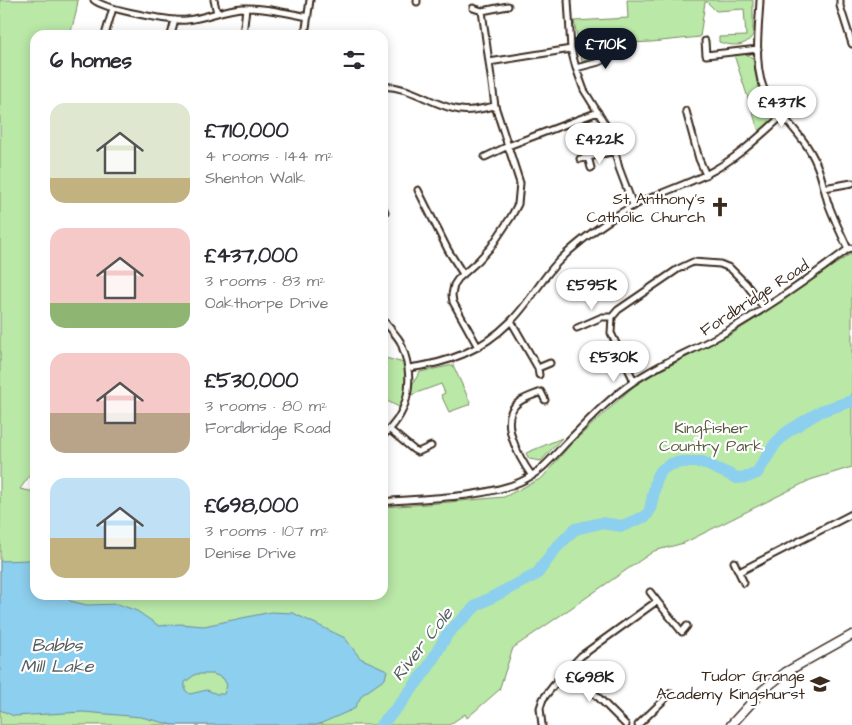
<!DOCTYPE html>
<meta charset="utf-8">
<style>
:root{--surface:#fff;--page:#f7f7f7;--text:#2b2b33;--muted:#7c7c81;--accent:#111827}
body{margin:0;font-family:"Architects Daughter",sans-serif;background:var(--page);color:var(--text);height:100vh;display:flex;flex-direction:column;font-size:19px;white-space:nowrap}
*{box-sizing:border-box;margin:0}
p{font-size:16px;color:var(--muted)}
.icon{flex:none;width:28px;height:28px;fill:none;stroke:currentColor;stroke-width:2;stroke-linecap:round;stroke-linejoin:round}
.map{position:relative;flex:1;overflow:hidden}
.details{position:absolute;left:30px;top:30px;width:358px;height:570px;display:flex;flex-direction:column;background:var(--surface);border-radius:15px;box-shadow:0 2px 12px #0003}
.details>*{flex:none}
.price{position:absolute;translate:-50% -42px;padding:0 11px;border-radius:18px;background:#fff;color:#222;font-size:16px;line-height:32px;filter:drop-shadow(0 1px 2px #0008)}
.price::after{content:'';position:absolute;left:50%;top:30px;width:15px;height:11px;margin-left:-8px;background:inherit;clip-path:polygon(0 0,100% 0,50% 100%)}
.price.current{background:var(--accent);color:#fff}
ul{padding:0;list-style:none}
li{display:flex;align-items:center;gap:15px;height:125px;padding:0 20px}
li span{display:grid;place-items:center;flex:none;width:140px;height:100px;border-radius:15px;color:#555}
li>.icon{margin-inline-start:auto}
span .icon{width:60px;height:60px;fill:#fffc;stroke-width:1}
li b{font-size:21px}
h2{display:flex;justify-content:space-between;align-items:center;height:60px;padding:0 20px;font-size:21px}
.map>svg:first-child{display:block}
.green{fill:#b9e8a7;stroke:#7a8962}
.water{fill:#8dcfee;stroke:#6c8d9b;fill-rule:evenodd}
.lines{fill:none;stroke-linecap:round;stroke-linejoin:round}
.river{stroke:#8dcfee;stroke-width:12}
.street-casing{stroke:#3b2a1e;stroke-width:9}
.secondary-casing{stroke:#3b2a1e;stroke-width:11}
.street{stroke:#fff;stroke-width:5}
.secondary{stroke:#fff;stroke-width:8}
.labels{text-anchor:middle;stroke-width:4.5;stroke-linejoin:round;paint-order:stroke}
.poi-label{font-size:16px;fill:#3b2a1e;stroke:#fff;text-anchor:end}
.street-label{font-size:16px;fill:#3b2a1e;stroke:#fff}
.park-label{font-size:16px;fill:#5a5a40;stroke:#fff}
.water-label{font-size:18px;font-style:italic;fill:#545c5c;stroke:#fff}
</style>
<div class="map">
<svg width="852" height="725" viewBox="0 0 852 725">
<rect width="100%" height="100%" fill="#fff"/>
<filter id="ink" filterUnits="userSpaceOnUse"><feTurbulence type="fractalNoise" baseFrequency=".02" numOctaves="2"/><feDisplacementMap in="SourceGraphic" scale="10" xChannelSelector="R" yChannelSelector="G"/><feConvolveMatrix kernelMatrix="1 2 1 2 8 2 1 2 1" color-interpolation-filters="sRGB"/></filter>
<g filter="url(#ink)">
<path class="green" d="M0,0H78L76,13L70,35H35V468L20,489L35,492V595H382L383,507L427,504L504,497L542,478L571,444L636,384L659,369L732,334L852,253V467L810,480L684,543L654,551L513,648L499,690L467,718L465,714L449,725H0Z
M627,0H753V35C745,48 732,46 719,42V37L746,36L744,9L716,11L707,2H705L700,37L651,42L630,43L582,62L574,21L628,18Z
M744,53L753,58L758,87L775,114L773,120L759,132L734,55Z
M382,357L404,363L409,368L403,409L383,399Z
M453,365L471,404L449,412L441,395L445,393L441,384L411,395L413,383L420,372Z
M562,438L541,461L529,459L526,453Z"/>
<path class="water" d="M29,560L35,565V595H66L70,601L87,605L118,604L137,611L159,626L179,624L204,626L271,612L293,613L345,638L360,658L387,670L385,679L362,695L354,709L317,725H173L141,717L83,712L14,716L0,710V561ZM196,674H213L223,678L227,685L224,694H217L207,690L190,694L185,690V682Z"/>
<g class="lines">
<path class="river" d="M381,725L401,703L427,669L448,633L477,605L537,574L555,549L575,529L601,523L622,526L646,516L650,510L657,476L663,469L671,464L682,462H702L737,478L747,477L757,473L775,444L787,432L821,411L852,401"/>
<defs>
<path id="street" d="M94,0C104,9 172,22 187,20C206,18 224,9 243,8C264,7 287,13 308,17
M214,0L217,13
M417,0V2
M568,0L571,49L576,68L584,90L610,132L619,168L633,205
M760,0C759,27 752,71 767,95C782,119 805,136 816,163C822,176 824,190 828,203C834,219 841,234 848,249
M840,0V6L852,44
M473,8L482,11
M105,35L113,8
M171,35L175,20
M243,35L246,8
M305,35L310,0
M705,41L706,55L758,49
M489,62L571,49
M576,68L599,62L628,49
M382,86C415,87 432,106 460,110C472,112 483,108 495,106
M686,111L699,159L706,175
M485,157L508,146L598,112
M588,157L591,168
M580,159L615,151
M824,188L852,183
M418,190L448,250L463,274
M382,205L385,212
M382,319C388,326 395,333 400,341C402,345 403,350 405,355C414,385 407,416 382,436
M511,321L538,368L539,375
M577,328L602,317H612
M478,347L453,302L452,295L454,285L458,279L478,261L491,247L511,217L518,204L520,183L495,106L482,11L508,6
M409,368C448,363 481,351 510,322C528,305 540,281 557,263C572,247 592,232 610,220C639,199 674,190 705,175C734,161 759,137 783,115
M538,368L550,363
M634,381L611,333L612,317L618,310L678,269L693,262L720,264L730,268L746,284L764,308
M390,430L414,450L418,452L431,446
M532,476C520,459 496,418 519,402C526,397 534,395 541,392L545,400
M382,502C423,498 485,498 520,482C540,473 552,458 566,443C587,422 608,399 633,382C663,361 698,349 729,330C770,306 810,278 848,249L852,248
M734,562L744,583
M739,572L852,514
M650,592L657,601
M569,668L626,725
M542,725L540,708L543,699L557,681L581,656L657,601L682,632L687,626
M638,725L671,693"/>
<path id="secondary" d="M731,725L763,690L786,672L852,635"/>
</defs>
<use href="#street" class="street-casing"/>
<use href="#secondary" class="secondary-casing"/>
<use href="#street" class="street"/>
<use href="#secondary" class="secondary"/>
</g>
</g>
<defs>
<symbol id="church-bare" viewBox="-9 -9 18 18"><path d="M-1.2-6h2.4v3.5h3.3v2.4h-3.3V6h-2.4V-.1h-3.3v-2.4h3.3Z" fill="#3b2a1e" stroke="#fff" stroke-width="2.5" paint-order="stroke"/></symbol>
<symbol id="school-bare" viewBox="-9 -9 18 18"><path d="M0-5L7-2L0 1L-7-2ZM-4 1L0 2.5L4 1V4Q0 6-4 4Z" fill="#3b2a1e" stroke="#fff" stroke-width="2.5" paint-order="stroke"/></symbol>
</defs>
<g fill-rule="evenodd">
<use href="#church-bare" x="706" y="193" width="28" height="28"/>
<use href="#school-bare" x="806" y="670" width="28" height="28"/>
</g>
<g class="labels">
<g class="poi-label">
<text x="705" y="204">St Anthony's<tspan x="705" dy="18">Catholic Church</tspan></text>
<text x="805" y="681">Tudor Grange<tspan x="805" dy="18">Academy Kingshurst</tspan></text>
</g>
<g class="street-label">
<text transform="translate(754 297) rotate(-33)" y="6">Fordbridge Road</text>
</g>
<g class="park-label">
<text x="711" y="433">Kingfisher<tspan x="711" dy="18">Country Park</tspan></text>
</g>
<g class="water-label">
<text transform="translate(422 644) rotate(-52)" y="6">River Cole</text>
<text x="57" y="651">Babbs<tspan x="57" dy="21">Mill Lake</tspan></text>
</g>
</g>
</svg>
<b class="price current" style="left:606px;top:70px">£710K</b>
<b class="price" style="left:782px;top:128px">£437K</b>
<b class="price" style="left:600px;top:165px">£422K</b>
<b class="price" style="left:592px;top:311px">£595K</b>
<b class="price" style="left:614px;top:383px">£530K</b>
<b class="price" style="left:590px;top:703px">£698K</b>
<section class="details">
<h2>6 homes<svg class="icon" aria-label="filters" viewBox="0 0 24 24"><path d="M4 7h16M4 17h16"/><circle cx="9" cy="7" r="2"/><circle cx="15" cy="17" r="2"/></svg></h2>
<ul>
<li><span style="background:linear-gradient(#dfe7d0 75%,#c2b280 0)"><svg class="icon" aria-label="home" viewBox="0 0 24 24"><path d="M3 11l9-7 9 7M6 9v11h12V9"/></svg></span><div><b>£710,000</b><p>4 rooms · 144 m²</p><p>Shenton Walk</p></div></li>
<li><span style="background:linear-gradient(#f6c9c9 75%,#8fb573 0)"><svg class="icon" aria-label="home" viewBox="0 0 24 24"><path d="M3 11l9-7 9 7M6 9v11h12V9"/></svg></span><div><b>£437,000</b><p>3 rooms · 83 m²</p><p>Oakthorpe Drive</p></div></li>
<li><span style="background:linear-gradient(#f6c9c9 60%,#b9a48a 0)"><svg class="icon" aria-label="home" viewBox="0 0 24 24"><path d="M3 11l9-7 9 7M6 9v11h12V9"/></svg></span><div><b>£530,000</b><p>3 rooms · 80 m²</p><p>Fordbridge Road</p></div></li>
<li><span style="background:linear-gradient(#bfe0f5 60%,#c2b280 0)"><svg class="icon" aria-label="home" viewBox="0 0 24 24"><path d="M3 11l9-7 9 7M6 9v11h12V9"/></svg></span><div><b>£698,000</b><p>3 rooms · 107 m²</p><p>Denise Drive</p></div></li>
</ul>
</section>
</div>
